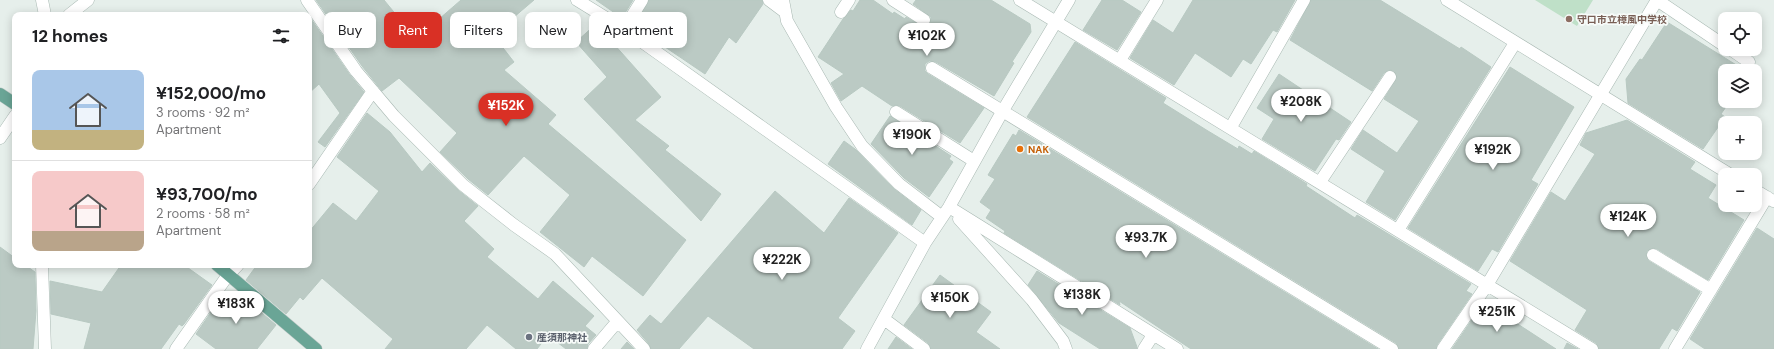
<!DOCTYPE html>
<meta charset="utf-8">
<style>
:root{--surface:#fff;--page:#f6f6f6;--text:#202124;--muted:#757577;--line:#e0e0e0;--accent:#d93025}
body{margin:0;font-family:"DM Sans","Noto Sans JP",sans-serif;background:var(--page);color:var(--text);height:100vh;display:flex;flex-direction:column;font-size:15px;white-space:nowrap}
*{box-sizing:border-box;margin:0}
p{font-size:13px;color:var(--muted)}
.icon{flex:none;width:22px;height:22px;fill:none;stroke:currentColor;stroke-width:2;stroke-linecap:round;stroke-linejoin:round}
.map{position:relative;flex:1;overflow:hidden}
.panel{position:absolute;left:12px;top:12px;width:300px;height:256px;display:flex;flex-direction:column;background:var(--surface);border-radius:8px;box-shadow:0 2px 10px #0003}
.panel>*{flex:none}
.top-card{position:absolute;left:324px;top:12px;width:380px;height:36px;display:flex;gap:8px}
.fabs{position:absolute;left:1718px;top:12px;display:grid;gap:8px}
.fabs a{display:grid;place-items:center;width:44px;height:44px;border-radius:8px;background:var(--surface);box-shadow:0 2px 10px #0003;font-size:20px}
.price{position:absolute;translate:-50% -34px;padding:0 9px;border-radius:14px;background:#fff;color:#222;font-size:13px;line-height:26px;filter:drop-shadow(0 1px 2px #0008)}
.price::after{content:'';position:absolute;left:50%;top:24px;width:12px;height:9px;margin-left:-6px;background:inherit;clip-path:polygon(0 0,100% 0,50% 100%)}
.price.on{background:var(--accent);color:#fff}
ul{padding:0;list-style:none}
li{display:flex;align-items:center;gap:12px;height:100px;padding:0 20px}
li+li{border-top:1px solid var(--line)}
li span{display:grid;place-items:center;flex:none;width:112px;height:80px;border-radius:8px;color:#555}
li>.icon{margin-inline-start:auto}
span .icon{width:48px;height:48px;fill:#fffc;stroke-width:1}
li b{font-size:17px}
h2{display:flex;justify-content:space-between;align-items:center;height:48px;padding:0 20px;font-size:17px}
.tag{padding:0 14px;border-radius:8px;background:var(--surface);box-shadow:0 2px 10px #0003;font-size:14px;line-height:36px}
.tag.on{background:var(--accent);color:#fff}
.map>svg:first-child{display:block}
.green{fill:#bfe0c8}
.building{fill:#bbcac4;stroke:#b8c9c2}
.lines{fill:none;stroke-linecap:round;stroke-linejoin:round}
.minor-casing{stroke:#a8b8b2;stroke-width:13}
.major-casing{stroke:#c2cac8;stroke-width:13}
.minor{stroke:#fff;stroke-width:12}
.major{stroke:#6aa596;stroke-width:12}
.education-dot{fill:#8d6e63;stroke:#f7fbf9;stroke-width:1.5}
.food-dot{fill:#e8710a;stroke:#f7fbf9;stroke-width:1.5}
.worship-dot{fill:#6b7280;stroke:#f7fbf9;stroke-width:1.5}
.labels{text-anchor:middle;stroke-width:3.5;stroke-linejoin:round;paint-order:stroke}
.education-label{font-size:10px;font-weight:bold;fill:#785e54;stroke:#f7fbf9;text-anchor:start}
.food-label{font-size:10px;font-weight:bold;fill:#c56008;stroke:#f7fbf9;text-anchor:start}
.worship-label{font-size:10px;font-weight:bold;fill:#5b616d;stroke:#f7fbf9;text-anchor:start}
</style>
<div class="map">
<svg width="1774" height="349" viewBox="0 0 1774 349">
<rect width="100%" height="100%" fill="#e6efeb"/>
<path class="green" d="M1535,0H1593L1577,26Z"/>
<path class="building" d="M316,0H384L416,39L461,0H534L493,35L514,62L504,70L556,115L548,124L686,240L643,296L592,256L584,267L540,232L570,195L524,156L488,195L468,179L440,152L457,133L399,78L382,91L362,66Z
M596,0H633L622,18Z
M649,0H762L763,4L736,43L729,37L705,74L634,26Z
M860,0H873L893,14L894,12L905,19L906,17L923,27L930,24L931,17L913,4L916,0H991L1030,24L1031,32L1012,62L1014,63L994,96L936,62L929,61L925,64V71L928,74L984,108L960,143L900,106L896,105L892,106L862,86L841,101L831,83L844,74L818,57L843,19L851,10L853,11Z
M1102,0H1122L1141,12L1117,50L1083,30Z
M1193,0H1295L1277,32L1273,30L1251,64L1243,59L1231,77L1195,53L1174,85L1130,58L1153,20L1173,33Z
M1311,0H1380L1460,49L1461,47L1491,67L1395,220L1366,202L1385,171L1351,149L1363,130L1397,153L1419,121L1384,99L1397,78L1394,71L1390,70L1384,73L1372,91L1290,40Z
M309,16L350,75L364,92L325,147L318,142L340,113L319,84L309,93Z
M1667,22L1746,71H1725V101H1730L1721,114L1725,117L1703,149L1628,103L1626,79L1640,59L1642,60Z
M596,24L661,97L635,120L669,146L665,150L721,194L701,221L584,99L607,77L576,42Z
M1075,42L1166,98L1163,103L1208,131L1238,149L1239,146L1252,154L1254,151L1307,184L1306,186L1355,218L1357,215L1471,284L1466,291L1472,294L1437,345L1436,349H1399L1396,343L1027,117Z
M1510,67L1574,107L1531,180L1538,184L1498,252L1492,249L1478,271L1408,228Z
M1279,74L1351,122L1339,140L1336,139L1315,171L1262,139L1274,119L1257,108Z
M367,113L390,132L422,172L430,163L458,190L478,206L464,221L494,249L487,257L538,299L553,281L594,316L585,326L596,335L588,344L587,349H566L548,335L537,349H516L487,325L466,349H385L393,339L322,278L303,300L300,297L286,314L246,280L257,265H309V232L333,203L356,221L379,191L337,157Z
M890,116L951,156L949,159L953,162L929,197L904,178L871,144Z
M1627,120L1695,162L1690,169L1716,185L1708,198L1744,220L1708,280L1657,249L1653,248L1647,251L1646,255L1649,261L1700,292L1677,331L1672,328L1659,349H1599L1596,343L1575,330L1587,310L1510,261L1551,192L1565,201L1595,154L1580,145L1586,133Z
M1019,130L1378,349H1191L1119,301L1120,305L1004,233L1005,231L986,218L991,210L980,202L995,179L988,175L1013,134L1016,136Z
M844,141L855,149L894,189L921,210L912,225L828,164Z
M775,191L824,233L849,198L898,233L838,318L855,331L842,349H754L708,316L679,349H651L649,344L637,330L650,315L661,324Z
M1757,228L1774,239V349H1705L1690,339Z
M0,247L15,258V265H25L35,272L36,311L33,349H0Z
M121,265H184L212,285L184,324L182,326L179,324L161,349H84L91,323L51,314L50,281L102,292Z
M1037,271L1130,328L1137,347V349H1100L1059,323L1028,285Z
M940,275L991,312L976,332L1000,349H931L928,343L904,325Z
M236,291L276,325L257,349H216L196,334L224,293L231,298Z
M1484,302L1556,349H1452Z
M896,337L912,349H888Z
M627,342L634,349H621Z
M1567,343L1578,349H1564Z"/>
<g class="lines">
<defs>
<path id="minor" d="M42,0L45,15
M307,0L356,71L394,116L463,185L514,225L555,254L644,349
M577,0L624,29L925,243
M769,0L785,12
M783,0L787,21L836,107L862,146L899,184L942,217
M893,0L924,20
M1020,0L1592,349
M1447,0L1731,175
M841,12L849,0
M69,15L88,0
M624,29L642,0
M1730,49L1749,62
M1120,60L1157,0
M932,68L1392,349
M896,112L974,161
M1231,127L1304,0
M0,138L15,116
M1320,182L1390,77
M309,184L373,91
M1755,190L1773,201
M949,207L1177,349
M959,219L1032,300L1063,341L1066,349
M1398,230L1515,43
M1653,255L1711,290
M42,265L45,349
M884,319L924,349
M176,349L228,275L238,265
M594,349L617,322
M867,349L925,243L949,207L1002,112L1069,0
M1144,349L1153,335
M1443,349L1487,285L1657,0L1725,46
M1675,349L1767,197"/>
<path id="major" d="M0,94L15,104
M217,265L316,349"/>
</defs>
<use href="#minor" class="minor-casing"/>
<use href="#major" class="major-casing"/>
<use href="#minor" class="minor"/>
<use href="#major" class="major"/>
</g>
<circle class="education-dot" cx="1569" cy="19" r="4"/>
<circle class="food-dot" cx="1020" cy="149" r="4"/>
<circle class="worship-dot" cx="529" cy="337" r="4"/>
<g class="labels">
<g class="education-label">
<text x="1577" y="23">守口市立樟風中学校</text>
</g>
<g class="food-label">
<text x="1028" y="153">NAK</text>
</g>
<g class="worship-label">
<text x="537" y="341">産須那神社</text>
</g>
</g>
</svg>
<div class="fabs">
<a><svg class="icon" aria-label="locate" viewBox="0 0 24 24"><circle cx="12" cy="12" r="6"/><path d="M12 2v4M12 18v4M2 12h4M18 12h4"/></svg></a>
<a><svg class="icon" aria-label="layers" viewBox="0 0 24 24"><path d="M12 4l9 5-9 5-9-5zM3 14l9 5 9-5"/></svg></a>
<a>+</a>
<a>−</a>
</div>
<b class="price" style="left:927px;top:57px">¥102K</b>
<b class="price" style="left:1301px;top:123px">¥208K</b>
<b class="price on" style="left:506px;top:127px">¥152K</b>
<b class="price" style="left:912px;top:156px">¥190K</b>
<b class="price" style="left:1493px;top:171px">¥192K</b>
<b class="price" style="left:1628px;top:238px">¥124K</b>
<b class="price" style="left:1146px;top:259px">¥93.7K</b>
<b class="price" style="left:782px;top:281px">¥222K</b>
<b class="price" style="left:1082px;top:316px">¥138K</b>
<b class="price" style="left:950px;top:319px">¥150K</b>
<b class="price" style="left:236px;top:325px">¥183K</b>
<b class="price" style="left:1497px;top:333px">¥251K</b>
<div class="top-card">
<a class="tag">Buy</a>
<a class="tag on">Rent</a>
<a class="tag">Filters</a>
<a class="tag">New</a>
<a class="tag">Apartment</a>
</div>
<section class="panel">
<h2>12 homes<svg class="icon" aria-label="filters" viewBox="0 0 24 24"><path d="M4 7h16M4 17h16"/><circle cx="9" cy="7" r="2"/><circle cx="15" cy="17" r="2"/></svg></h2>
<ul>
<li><span style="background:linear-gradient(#a9c7e8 75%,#c2b280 0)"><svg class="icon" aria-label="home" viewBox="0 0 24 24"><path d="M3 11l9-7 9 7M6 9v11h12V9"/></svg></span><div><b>¥152,000/mo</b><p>3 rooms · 92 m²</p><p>Apartment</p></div></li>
<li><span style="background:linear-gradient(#f6c9c9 75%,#b9a48a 0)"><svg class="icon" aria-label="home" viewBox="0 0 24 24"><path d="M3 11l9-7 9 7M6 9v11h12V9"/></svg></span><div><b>¥93,700/mo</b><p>2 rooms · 58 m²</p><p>Apartment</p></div></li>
</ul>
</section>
</div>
